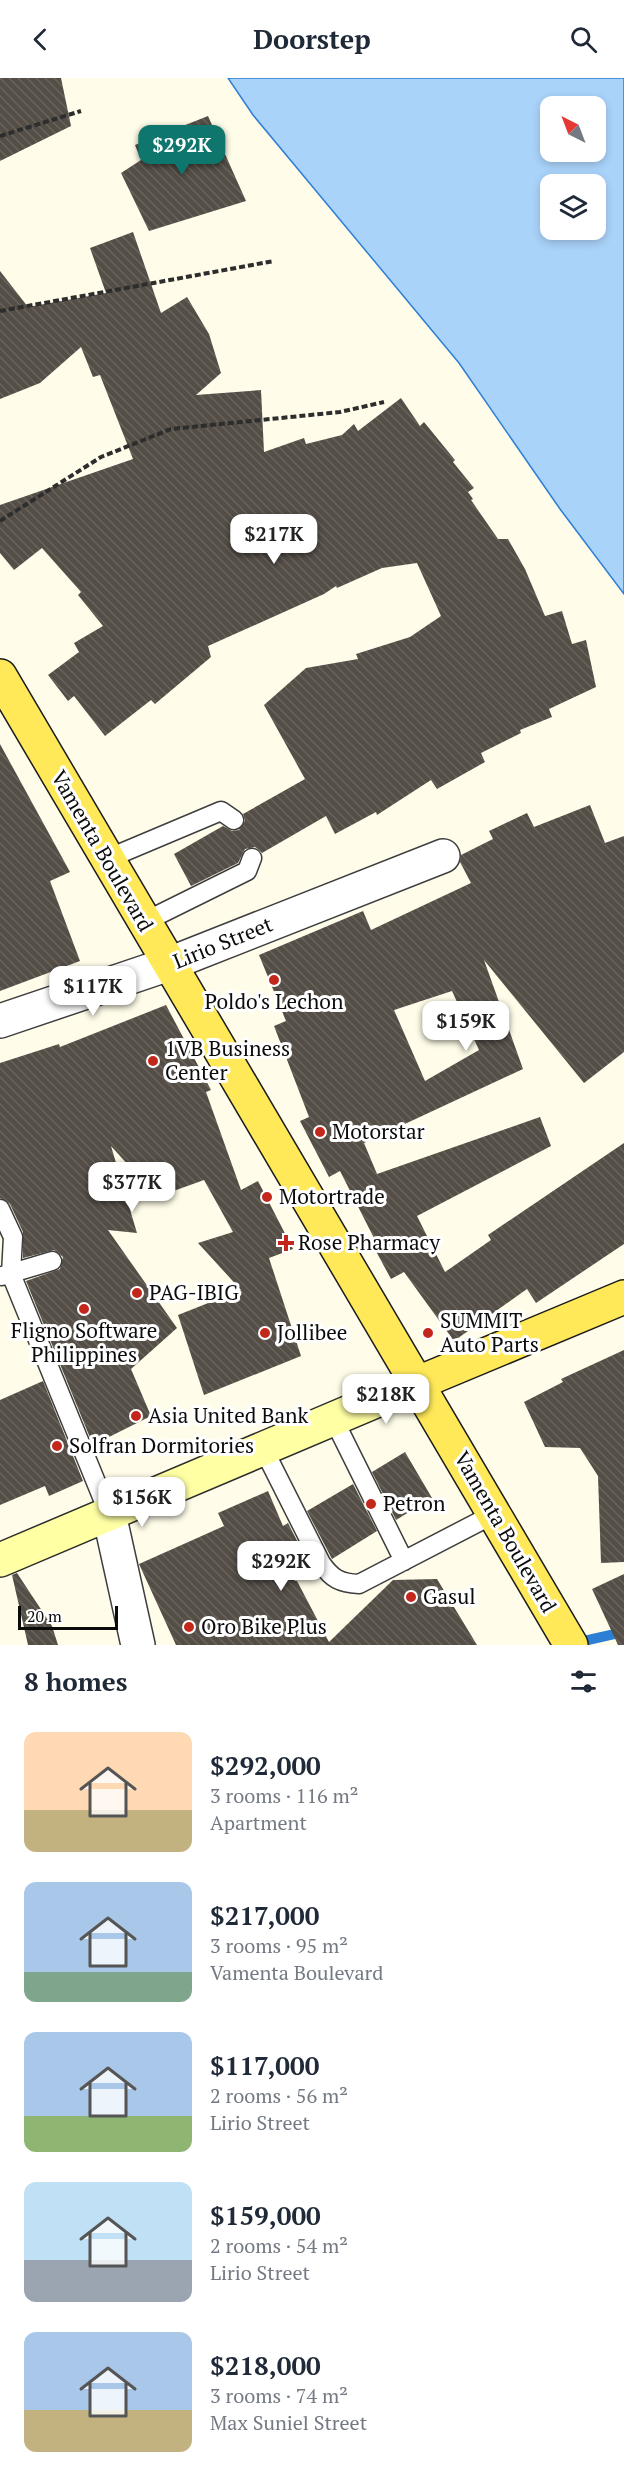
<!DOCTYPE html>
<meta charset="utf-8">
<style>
:root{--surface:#fff;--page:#f6f6f7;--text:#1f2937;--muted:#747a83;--accent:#0f766e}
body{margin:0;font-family:"PT Serif",serif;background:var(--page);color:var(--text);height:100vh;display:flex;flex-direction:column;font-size:22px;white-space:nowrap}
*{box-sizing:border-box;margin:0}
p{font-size:20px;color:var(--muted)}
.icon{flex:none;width:33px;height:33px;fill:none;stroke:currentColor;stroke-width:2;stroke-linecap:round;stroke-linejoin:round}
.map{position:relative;height:1567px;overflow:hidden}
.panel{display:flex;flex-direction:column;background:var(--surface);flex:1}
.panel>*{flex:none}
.needle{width:39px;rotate:318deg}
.tools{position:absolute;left:540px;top:18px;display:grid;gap:12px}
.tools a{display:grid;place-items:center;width:66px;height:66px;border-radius:12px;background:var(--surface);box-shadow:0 3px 9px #0003;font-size:30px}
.scale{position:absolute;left:18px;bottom:15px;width:100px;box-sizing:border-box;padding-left:6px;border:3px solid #0b0b0b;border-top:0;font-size:16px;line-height:21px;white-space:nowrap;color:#0b0b0b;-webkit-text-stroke:4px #fff;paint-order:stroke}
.price{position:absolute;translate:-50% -51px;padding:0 14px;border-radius:12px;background:#fff;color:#222;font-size:20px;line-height:39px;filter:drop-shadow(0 2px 3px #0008)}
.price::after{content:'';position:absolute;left:50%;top:36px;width:18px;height:14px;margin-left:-9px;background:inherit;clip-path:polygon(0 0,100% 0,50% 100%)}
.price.current{background:var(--accent);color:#fff}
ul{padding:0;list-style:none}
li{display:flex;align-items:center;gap:18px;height:150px;padding:0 24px}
li span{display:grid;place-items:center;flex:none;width:168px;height:120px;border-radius:12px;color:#555}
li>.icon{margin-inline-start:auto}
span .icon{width:72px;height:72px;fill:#fffc;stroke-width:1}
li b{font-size:26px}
h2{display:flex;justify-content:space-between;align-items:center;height:72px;padding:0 24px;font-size:26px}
header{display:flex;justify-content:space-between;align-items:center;height:78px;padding:0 24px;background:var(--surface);font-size:27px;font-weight:700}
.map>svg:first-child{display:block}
.water{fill:#aad3fa;stroke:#2d7fd5;stroke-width:1.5;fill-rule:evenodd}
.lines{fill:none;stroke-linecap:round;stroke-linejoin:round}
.stream{stroke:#2d7fd5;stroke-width:10}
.building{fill:url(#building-back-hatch);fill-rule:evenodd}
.service-casing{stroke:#3e3e3e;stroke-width:21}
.minor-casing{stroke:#3e3e3e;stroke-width:36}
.secondary-casing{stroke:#2d2d2d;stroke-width:36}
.primary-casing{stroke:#1c1c1c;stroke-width:36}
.path{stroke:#2d2d2d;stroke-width:4;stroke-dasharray:6 3;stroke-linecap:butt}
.service{stroke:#fff;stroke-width:18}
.minor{stroke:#fff;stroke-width:33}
.secondary{stroke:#ffffa4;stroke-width:33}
.primary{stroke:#ffe959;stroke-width:33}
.poi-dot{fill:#c3261b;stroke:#fff;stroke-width:2}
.labels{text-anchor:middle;stroke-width:6;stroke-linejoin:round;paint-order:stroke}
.street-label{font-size:21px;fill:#0b0b0b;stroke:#fff}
.poi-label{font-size:21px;fill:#0b0b0b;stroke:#fff;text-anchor:start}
</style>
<header><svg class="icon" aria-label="back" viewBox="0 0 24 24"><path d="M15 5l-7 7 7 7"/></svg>Doorstep<svg class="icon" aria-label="search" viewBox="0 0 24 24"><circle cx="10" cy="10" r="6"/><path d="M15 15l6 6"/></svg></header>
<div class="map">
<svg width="624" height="1567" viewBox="0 0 624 1567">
<defs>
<pattern id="building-back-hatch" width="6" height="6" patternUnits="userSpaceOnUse" patternTransform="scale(1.5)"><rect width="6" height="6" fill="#544e47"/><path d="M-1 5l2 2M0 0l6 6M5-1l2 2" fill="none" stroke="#68635d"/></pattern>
</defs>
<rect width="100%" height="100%" fill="#fffde9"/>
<path class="water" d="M228,0H624V516L560,431L459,285L253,37ZM550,28H596V74H550ZM550,106H596V152H550Z"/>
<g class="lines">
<path class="stream" d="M575,1565L624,1554"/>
</g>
<path class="building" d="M0,0H61L71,48L0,83Z
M208,38L246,123L149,153L121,95L141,82L135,67Z
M133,154L161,235L187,219L209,256L221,295L196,317L261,312L264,374L304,360L306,366L342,357L354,346L358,353L401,320L420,348L424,344L455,382L453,384L474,410L468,414L473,421L471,422L498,461H508L525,491L545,538L562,533L572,566L586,562L596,609L549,631L552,639L520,652L521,655L481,675L485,684L437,711L431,702L377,737L376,734L335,756L326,738L262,775L255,769L245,771L238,785L191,808L174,776L223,748L232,753L239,752L245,743L243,736L305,701L264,627L306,590L358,581L356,576L410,559L441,538L417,485L382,490L337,510L336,508L324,516L208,568L211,579L155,626L151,622L105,658L74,618L68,623L48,597L79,574L74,565L103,548L78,517L81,514L42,470L14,492L0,475V427L133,381L100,297L93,299L81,269L40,305L0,321V193L28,229L106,215L90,170Z
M0,666L70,794L50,803L80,883L0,913Z
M590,727L605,765L624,758V974L584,1005L484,882L523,991L364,1065L377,1096L540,1039L551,1068L417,1138L445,1194L491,1162L488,1157L624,1065V1166L536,1225L527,1211L454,1263L404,1194L391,1201L371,1164L375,1162L340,1093L329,1099L300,1043L309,1039L274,948L286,943L259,877L363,833L371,852L471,805L460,784L461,777L493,761L489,753L527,735L534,749ZM452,913L479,972L425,1003L394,932Z
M166,927L211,1012L206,1014L241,1112L258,1103L293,1171L269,1180L301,1278L204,1317L178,1237L241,1212L198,1165L233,1154L204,1102L157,1119L111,1068L137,1155L108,1152L177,1250L131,1291L151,1338L93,1367L26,1203L60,1191L63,1179L54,1172L23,1180V1154L10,1126L0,1120V985L59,966L60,969Z
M624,1272V1484L601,1485L598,1398L580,1370L545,1369L524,1324L563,1304L561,1301Z
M43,1303L83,1403L49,1418L45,1408L0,1427V1322Z
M405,1374L432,1420L396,1442L372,1394Z
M353,1406L377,1453L332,1481L307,1433Z
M268,1413L283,1448L288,1445L312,1492L294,1503H297L329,1564L393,1502L437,1501L477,1567H176L139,1486L224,1448L218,1435Z
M17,1495L52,1548L58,1567H28L12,1497Z
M624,1496V1567H618L592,1511Z"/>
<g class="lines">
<defs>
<path id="service" d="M107,781L221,733L234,742
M144,844L247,793L252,780
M0,1131L13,1159L11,1196L109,1436
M2,1198L52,1183
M334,1342L404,1483
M263,1370L321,1485C332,1501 340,1505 359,1506L494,1436"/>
<path id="minor" d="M0,943L169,886L443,778
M109,1436L138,1567"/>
<path id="secondary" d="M0,1482L418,1305"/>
<path id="primary" d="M0,598L571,1567
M418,1305L624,1219"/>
</defs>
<use href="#service" class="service-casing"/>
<use href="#minor" class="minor-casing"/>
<use href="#secondary" class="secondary-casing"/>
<use href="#primary" class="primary-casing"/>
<path class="path" d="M0,58L81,33
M0,233L274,183
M0,443L101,379L171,351L340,334L384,324"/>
<use href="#service" class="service"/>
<use href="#minor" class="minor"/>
<use href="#secondary" class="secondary"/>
<use href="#primary" class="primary"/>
</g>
<g class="poi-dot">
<circle cx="274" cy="902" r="6"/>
<circle cx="153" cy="983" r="6"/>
<circle cx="320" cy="1054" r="6"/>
<circle cx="267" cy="1119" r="6"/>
<path d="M283 1156h6v6h6v6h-6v6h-6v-6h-6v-6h6z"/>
<circle cx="137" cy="1215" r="6"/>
<circle cx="84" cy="1231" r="6"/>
<circle cx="265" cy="1255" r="6"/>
<circle cx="428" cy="1255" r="6"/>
<circle cx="136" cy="1338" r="6"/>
<circle cx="57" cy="1368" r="6"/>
<circle cx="371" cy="1426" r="6"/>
<circle cx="411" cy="1519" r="6"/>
<circle cx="189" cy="1549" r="6"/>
</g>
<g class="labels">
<g class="street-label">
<text transform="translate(102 773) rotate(60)" y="7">Vamenta Boulevard</text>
<text transform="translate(223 865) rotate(-22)" y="7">Lirio Street</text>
<text transform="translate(505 1454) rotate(60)" y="7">Vamenta Boulevard</text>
</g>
<g class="poi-label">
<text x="274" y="931" text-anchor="middle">Poldo's Lechon</text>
<text x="165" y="978">1VB Business<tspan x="165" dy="24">Center</tspan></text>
<text x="332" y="1061">Motorstar</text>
<text x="279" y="1126">Motortrade</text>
<text x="298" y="1172">Rose Pharmacy</text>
<text x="149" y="1222">PAG-IBIG</text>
<text x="440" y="1250">SUMMIT<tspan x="440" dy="24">Auto Parts</tspan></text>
<text x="84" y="1260" text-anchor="middle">Fligno Software<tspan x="84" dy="24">Philippines</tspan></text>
<text x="277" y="1262">Jollibee</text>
<text x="148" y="1345">Asia United Bank</text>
<text x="69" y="1375">Solfran Dormitories</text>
<text x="383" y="1433">Petron</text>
<text x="423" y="1526">Gasul</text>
<text x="201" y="1556">Oro Bike Plus</text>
</g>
</g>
</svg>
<div class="tools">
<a><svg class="needle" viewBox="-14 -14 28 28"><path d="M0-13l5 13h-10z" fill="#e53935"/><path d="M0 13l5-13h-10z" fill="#747a83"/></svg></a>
<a><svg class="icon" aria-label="layers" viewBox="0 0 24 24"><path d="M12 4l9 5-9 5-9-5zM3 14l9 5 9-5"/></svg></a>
</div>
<div class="scale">20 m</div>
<b class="price current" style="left:182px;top:98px">$292K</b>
<b class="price" style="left:274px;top:487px">$217K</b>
<b class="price" style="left:93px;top:939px">$117K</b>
<b class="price" style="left:466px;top:974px">$159K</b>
<b class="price" style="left:132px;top:1135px">$377K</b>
<b class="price" style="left:386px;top:1347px">$218K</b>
<b class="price" style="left:142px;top:1450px">$156K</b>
<b class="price" style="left:281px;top:1514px">$292K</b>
</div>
<section class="panel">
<h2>8 homes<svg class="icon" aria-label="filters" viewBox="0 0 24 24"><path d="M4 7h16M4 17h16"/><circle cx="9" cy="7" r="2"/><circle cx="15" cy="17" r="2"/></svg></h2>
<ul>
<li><span style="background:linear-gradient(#ffd9b3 65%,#c2b280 0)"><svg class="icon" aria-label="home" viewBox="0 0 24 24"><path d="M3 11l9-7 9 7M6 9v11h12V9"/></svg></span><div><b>$292,000</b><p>3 rooms · 116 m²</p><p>Apartment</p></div></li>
<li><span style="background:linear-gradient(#a9c7e8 75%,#7fa58c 0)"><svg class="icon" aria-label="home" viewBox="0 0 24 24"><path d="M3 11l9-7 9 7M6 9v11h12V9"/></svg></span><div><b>$217,000</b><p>3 rooms · 95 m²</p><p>Vamenta Boulevard</p></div></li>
<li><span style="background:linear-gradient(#a9c7e8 70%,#8fb573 0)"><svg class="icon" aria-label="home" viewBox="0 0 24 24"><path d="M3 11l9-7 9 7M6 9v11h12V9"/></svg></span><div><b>$117,000</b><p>2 rooms · 56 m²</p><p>Lirio Street</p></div></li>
<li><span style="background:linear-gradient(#bfe0f5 65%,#9aa5b1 0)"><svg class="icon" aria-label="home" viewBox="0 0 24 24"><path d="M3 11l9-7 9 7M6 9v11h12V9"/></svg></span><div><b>$159,000</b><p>2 rooms · 54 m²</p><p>Lirio Street</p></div></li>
<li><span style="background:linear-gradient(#a9c7e8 65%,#c2b280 0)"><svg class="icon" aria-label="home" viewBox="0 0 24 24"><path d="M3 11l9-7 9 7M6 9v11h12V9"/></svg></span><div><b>$218,000</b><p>3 rooms · 74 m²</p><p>Max Suniel Street</p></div></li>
</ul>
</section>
